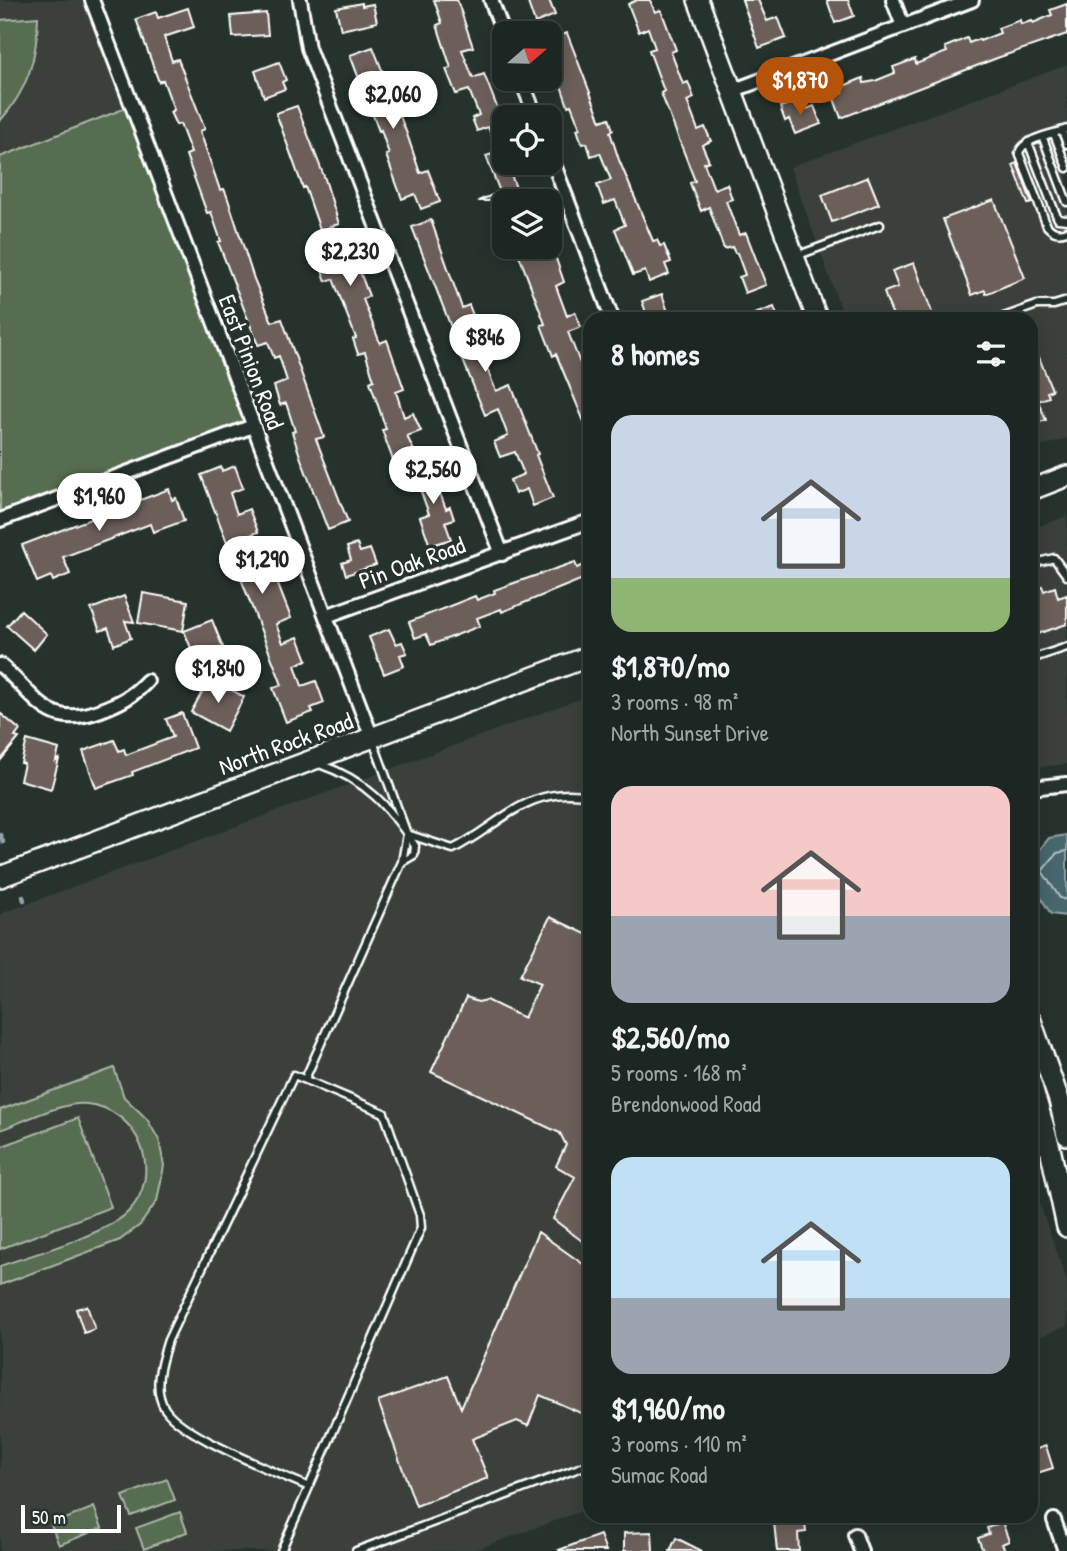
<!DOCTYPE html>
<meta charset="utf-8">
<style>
:root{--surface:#1c2622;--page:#29322f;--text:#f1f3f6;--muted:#a0a5a5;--line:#3a4340;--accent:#b45309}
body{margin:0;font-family:"Patrick Hand",sans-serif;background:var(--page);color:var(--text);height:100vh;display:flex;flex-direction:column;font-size:26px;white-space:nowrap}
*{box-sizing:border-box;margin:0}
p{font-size:23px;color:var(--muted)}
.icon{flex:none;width:38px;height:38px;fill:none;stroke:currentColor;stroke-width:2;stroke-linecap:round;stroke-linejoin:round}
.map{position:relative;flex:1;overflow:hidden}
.details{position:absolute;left:583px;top:312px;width:455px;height:1211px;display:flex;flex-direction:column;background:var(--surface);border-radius:21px;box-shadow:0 4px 18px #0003,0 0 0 2px var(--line)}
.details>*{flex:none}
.needle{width:46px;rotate:70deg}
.buttons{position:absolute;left:492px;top:21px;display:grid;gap:14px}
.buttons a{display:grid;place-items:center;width:70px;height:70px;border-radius:14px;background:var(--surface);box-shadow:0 4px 18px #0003,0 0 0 2px var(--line);font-size:35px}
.scale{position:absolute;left:21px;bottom:18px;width:100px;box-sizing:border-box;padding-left:7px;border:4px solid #fff;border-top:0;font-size:19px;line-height:24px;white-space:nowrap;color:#fff;-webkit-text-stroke:5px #26332d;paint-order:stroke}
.price{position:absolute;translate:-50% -60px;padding:0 16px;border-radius:24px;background:#fff;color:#222;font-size:23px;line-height:46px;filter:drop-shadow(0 2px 4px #0008)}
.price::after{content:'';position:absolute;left:50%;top:42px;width:21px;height:16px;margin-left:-10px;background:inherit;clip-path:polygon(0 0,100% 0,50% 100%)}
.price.on{background:var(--accent);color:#fff}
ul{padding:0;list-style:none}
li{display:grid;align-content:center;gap:14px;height:371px;padding:0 28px}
li span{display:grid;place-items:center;height:217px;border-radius:21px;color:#555}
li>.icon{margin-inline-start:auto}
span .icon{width:126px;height:126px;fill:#fffc;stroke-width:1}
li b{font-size:30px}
h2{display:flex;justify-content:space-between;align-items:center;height:84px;padding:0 28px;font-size:30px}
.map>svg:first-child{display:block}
.built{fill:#3b403a}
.green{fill:#576d51;stroke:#abb6a8;stroke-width:2}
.water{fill:#47666d;stroke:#91a3a7;stroke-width:2}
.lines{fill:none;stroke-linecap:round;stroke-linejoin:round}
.shore{stroke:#b5c2c5;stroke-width:2}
.stream{stroke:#91a3a7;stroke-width:4.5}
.building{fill:#6c5f5a;stroke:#fff;stroke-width:2}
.lane-casing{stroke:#fff;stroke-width:11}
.street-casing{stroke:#fff;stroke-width:18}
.secondary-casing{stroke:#fff;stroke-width:24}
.lane{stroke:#26332d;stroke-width:6}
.street{stroke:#26332d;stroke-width:12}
.secondary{stroke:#26332d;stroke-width:19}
.labels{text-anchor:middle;stroke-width:7;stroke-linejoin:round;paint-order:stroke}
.street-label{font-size:24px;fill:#fff;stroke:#26332d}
</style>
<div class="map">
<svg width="1067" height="1551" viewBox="0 0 1067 1551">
<rect width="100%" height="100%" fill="#26332d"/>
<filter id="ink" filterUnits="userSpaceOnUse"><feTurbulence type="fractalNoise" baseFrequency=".0143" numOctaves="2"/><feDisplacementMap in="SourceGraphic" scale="14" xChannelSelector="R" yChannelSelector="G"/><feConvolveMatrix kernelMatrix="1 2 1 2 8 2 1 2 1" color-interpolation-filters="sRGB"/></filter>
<g filter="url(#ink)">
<path class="built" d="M0,0H92L131,106L0,157Z
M1067,65V438L1031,450V318H844L790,167Z
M1067,516V764L1031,768V529Z
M590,695V1508L472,1551H0V914Z
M1031,1180L1067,1281V1326L1031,1340Z"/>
<path class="green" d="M38,17C37,58 28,90 0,121V20Z
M131,106L253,426L0,520V157Z
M114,1068L124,1097L147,1119L159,1140L164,1166L157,1201L140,1225L120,1240L0,1285V1266C31,1255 107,1234 128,1212C165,1174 139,1109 87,1104C61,1102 25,1121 0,1130V1110Z
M78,1118L111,1207L0,1249V1147Z
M167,1479L175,1500L131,1516L123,1496Z
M94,1507L102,1528L59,1545L51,1525Z
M180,1512L187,1532L144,1549L136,1528Z"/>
<path class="water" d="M1067,835V916L1051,914L1031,882V860L1049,838Z"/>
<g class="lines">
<path class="shore" d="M1067,851L1057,853L1042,871L1060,898L1067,900"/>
<path class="stream" d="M0,835L3,842
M23,897L24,900"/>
</g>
<path class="building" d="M434,0H457L473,47L462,50L473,78L484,74L504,125V163H532L510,172L521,201H478L500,192L486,156L498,152L488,127L477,131L472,118L479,115L469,90L456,94L446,69L451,68L437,25L442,23Z
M527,0H549L555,15L535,23Z
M637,0H650L655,12L661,10L676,50L671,52L683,84L688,82L694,98L687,101L698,130L705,127L711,141L702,145L709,161L704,163L714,189L727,184L732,199L726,201L739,235L746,233L766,285L745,293L739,277L745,275L737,253H735L732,247L724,249L709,207L701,211L690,183L695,181L661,93L664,91L649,50L655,48L648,28L639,32L628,4Z
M742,0H758L767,21L778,17L786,38L759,48Z
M827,0H848L854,16L835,23Z
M362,3V6L373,4L377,22L341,30L336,8Z
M1067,4V34L997,58L841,118L833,96L843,92L841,87L863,78L864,83L875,81L895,73L893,67L915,59L916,64L947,52L945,47L967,38L969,43L979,39L980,41L1000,33L998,28L1020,20L1021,24L1032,21L1033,23L1052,15L1050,10Z
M188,8L194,27L164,37L172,61L178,59L188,85L205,129L200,131L220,190L224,189L227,196L254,279L272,322L282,319L324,437L316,439L348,522L328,530L301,459L292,432L295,431L286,403L280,405L274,386L287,381L279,356L274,358L268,342L258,345L218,242L221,241L211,212L207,213L186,155L191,153L180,124L176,125L170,112L174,110L163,80L159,82L136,19L156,12L158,18Z
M266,13L268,35L233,37L231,16Z
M567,33L601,121L609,118L613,130L610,132L619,160L653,241L657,240L660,246L664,245L671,262L665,264L669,274L649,282L645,271L633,275L615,229L625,225L615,200L604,204L597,185L611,180L600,153L591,156L587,143L582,144L577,129L580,128L571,105L568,106L550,54V40Z
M373,47L407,134L420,173L428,170L440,202L421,209L415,194L402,199L386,155L389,154L381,130L379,131L350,55Z
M279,62L286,80L282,82L285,89L264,97L255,71Z
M798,101L802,111L814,106L821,124L795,134L789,119L785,121L780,107Z
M297,106L325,179L339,224L329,227L341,258L353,253L369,296L363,299L380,343L387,340L404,389L396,392L404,417L413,413L421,431L407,436L414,451L393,460L382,430L386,429L370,382L374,380L365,352L358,354L353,339L356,338L333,279L326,281L314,248L325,244L305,187L303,188L276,113Z
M1017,163L1032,203L1028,204L1013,165Z
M868,177L879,204L832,222L822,195Z
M994,200L1025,278L986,294L985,290L972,295L943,219Z
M431,220L462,308L469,305L479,331L473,333L496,391L511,385L538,454L536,455L553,498L533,506L527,489L515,494L510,480L524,474L515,452L500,457L494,442L508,436L498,409L485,415L461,355L467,353L456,325L451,327L412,227Z
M516,247H552L564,282L556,286L567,316L575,312L581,327L568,332L580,363L590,359V436L556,354L553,356L541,325L545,324Z
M914,263L934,318H894L887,301L884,292L898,287L892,271Z
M662,294L670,318H648L642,301Z
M774,307L778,318H746V317Z
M1031,337L1052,390L1047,392L1049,397L1038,401L1046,420L1031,425Z
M428,461L446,509L450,507L454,519L445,522L451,539L430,546L420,517L429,514L412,467Z
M235,466L243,488L230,493L237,514L249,509L258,532L243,538L250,560L266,554L291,618L276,624L283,643L298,637L307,660L295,665L302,686L316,681L324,703L311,708L313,712L286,722L273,688L282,685L201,475L221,467L222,471Z
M169,489L172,500L176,498L184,521L153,532L150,524L63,557L70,574L53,581L51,576L37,582L22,545Z
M357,544L360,552L370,549L376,565L346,575L342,563L351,560L347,547Z
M575,562L577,568L590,563V576L502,612L501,609L477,618L480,626L431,645L426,634L415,638L409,622L475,596L477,600L495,593L494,590Z
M1042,586L1044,591L1055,587L1058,598L1067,595V624L1031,636V590Z
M143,593L188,601L183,631L138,623Z
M124,596L134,622L125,621L131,638L114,645L108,628L100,631L91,609Z
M21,610L47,634L34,650L7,626Z
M212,620L228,660L209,667L206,659L197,663L184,631Z
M389,629L396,644L402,642L407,653L400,655L404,666L384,674L369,637Z
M210,678L244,697L226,731L191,712Z
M0,713L20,730L15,737L19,738L0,761Z
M182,713L195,748L132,772L133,775L96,788L83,751L114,740L119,751L124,749L126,755L173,737L166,719Z
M27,740L59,749L56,761L59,759L51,789L20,780L24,764L21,763Z
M550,917L590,936V1247L553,1219L575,1177L556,1166L566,1145L560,1133L431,1072L466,998L478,1002L487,1000L524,1018L540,984L520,976Z
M538,1232L590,1269V1405L583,1414L540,1395L528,1426L517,1421L472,1439L488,1478L416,1506L378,1401L448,1376L461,1408Z
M87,1306L95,1329L84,1333L76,1309Z
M1046,1446L1053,1468L1031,1475V1451Z
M791,1516H804L806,1532L798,1533L799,1551H777L774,1522L791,1520Z
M1002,1522L1009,1541L1002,1544L1005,1551H983L978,1538L989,1534L987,1528Z
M652,1532L653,1551H624V1533Z
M600,1535L606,1551H560L559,1550Z
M676,1538L702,1551H670Z"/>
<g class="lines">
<defs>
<path id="lane" d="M1067,129C1053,134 1024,138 1019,153L1047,226C1054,233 1058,234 1067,231
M1062,131L1067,144
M1054,134L1067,168
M1043,138L1067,202
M1028,142L1055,212L1058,219L1067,220
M796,256L880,225
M1001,318L1037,305H1054L1067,301
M1031,564L1054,558L1067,576
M1031,659L1067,647
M319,764C366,780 389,806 415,846L414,855L402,862
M407,834L453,849C501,825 527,784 590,796
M294,1075L384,1113L420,1215L421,1228L309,1487C275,1472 184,1437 165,1409C152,1388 161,1362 168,1340Z
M305,1079L402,862L407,834L373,741
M1031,1152L1046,1149
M281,1551L309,1487
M356,1551L590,1464"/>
<path id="street" d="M92,0L372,738
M300,0L308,48L502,554
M491,0L504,35
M893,0L903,26
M521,79L536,117
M732,91L972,0
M550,154L612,318
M0,520L253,426
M326,616L590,521
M0,665C37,696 47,731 101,710C120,703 133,696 147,681
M1031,788L1067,784
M1054,1520L1065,1551
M855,1535L861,1551"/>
<path id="secondary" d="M698,0L817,318
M1031,490L1067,476
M0,877L590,656
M1031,1021L1059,1100L1067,1135
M1031,1083L1050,1148L1067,1227"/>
</defs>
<use href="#lane" class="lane-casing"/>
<use href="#street" class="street-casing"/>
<use href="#secondary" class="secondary-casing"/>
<use href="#lane" class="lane"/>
<use href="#street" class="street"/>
<use href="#secondary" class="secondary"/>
</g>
</g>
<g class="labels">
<g class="street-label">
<text transform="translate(251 362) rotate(69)" y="8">East Pinion Road</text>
<text transform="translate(412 563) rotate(-20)" y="8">Pin Oak Road</text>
<text transform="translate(286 744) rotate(-20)" y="8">North Rock Road</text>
</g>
</g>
</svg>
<div class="buttons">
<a><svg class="needle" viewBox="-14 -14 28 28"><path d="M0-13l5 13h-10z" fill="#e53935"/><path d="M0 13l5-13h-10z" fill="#a0a5a5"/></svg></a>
<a><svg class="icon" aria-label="locate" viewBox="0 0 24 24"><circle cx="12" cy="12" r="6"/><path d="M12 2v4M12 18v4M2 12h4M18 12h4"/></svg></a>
<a><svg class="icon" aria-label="layers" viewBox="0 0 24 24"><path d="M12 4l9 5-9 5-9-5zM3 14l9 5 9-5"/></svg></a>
</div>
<div class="scale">50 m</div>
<b class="price on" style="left:800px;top:117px">$1,870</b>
<b class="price" style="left:393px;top:131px">$2,060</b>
<b class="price" style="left:350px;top:288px">$2,230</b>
<b class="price" style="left:485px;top:374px">$846</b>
<b class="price" style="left:433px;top:506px">$2,560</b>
<b class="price" style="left:99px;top:533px">$1,960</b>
<b class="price" style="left:262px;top:596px">$1,290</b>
<b class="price" style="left:218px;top:705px">$1,840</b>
<section class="details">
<h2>8 homes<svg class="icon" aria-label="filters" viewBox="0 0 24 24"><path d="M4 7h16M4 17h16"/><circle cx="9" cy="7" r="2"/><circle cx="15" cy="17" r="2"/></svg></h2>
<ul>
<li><span style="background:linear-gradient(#c9d6e8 75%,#8fb573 0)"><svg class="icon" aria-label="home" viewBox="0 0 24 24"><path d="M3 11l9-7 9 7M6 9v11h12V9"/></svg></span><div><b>$1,870/mo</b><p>3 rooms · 98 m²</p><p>North Sunset Drive</p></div></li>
<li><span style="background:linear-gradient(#f6c9c9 60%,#9aa5b1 0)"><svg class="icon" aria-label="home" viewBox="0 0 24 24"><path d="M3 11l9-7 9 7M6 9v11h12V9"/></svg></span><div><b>$2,560/mo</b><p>5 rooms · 168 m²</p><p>Brendonwood Road</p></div></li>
<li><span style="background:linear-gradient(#bfe0f5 65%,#9aa5b1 0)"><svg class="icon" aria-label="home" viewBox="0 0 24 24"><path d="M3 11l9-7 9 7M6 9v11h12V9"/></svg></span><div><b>$1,960/mo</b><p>3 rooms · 110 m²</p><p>Sumac Road</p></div></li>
</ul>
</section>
</div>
